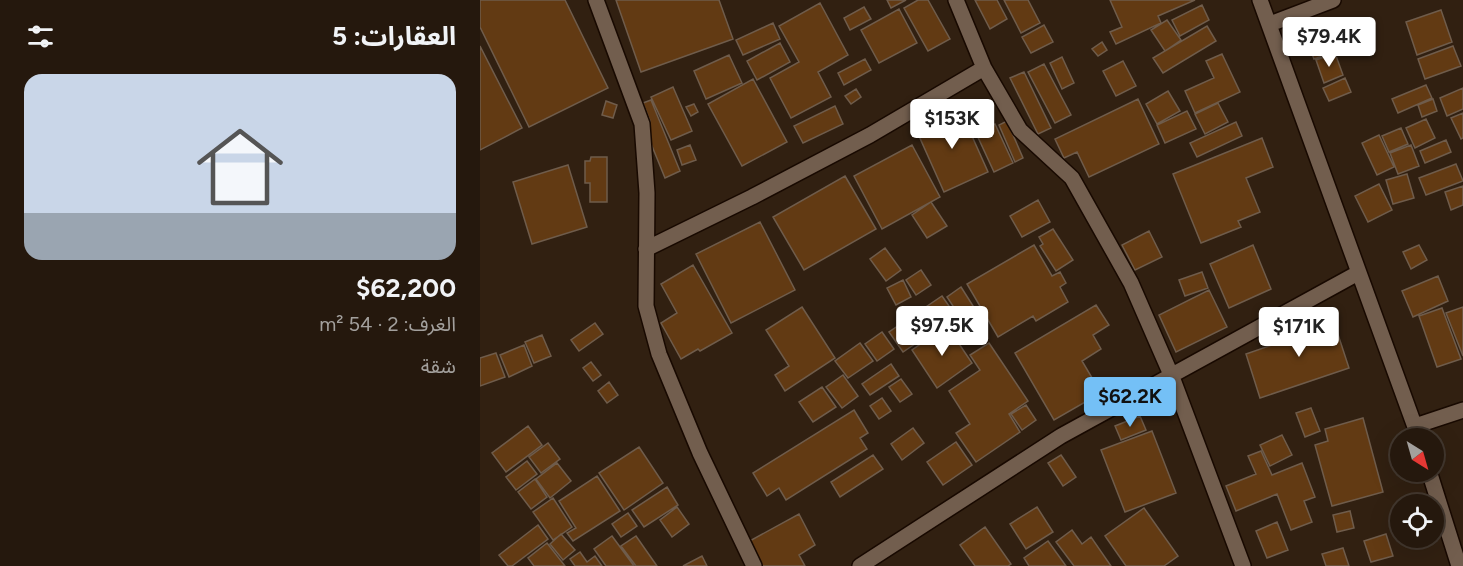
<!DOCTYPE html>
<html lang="ar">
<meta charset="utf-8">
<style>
:root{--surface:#25180d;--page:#2d2116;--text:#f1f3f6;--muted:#a3a09d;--line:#42372e;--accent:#74c0f6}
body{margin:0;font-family:Figtree,"Noto Sans Arabic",sans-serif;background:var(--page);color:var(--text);direction:rtl;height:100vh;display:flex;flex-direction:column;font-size:22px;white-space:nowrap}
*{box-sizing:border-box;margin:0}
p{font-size:20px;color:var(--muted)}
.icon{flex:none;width:33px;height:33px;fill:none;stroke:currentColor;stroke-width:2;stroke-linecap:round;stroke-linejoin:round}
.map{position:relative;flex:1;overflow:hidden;direction:ltr}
.panel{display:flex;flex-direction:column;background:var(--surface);width:480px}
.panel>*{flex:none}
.needle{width:39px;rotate:143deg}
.fabs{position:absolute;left:910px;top:428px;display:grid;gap:12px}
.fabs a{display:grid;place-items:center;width:54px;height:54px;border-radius:50%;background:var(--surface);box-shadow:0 6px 24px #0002,0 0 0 2px var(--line);font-size:30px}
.price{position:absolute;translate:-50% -51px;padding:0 14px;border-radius:6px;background:#fff;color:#222;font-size:20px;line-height:39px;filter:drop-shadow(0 2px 3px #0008)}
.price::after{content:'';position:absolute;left:50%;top:36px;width:18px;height:14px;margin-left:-9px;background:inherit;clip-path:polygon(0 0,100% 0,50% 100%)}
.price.current{background:var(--accent);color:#111}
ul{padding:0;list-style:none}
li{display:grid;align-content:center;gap:12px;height:318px;padding:0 24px}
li+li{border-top:2px solid var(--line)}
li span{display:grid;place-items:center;height:186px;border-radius:18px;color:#555}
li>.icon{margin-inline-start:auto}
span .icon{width:108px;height:108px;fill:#fffc;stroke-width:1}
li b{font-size:26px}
h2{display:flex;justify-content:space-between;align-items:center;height:72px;padding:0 24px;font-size:26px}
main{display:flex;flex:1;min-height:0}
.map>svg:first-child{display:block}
.building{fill:#623a13;stroke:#6f5c4b;stroke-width:1.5}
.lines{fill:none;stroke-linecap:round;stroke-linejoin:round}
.minor-casing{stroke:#180900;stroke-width:18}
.minor{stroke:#725e4e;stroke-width:15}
</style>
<main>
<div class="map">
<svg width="983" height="566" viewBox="0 0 983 566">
<rect width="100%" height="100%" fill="#312011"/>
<path class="building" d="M0,0H85L128,88L49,127L0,27Z
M136,0H239L253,39L161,72Z
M407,0H426L411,8Z
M438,0H448L470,39L448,51L424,8Z
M495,0H517L527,19L510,29Z
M524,0H548L560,23L541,33Z
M630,0H715L678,16L681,23L636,44L630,32L642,27Z
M340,3L368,55L338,72L351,97L311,118L290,78L319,62L299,26Z
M722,5L729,20L700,36L692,20Z
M384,7L391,19L370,30L364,18Z
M419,9L437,43L399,63L381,30Z
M961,10L972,42L937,55L926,22Z
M687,20L701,40L685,51L671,30Z
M293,23L300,39L263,55L256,40Z
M564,25L573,42L551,53L542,37Z
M727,26L736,41L683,73L673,58Z
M846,31L854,52L834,59L826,38Z
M622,42L627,50L618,56L612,49Z
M300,43L310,62L277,80L267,61Z
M0,46L42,128L0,150Z
M973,46L981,66L945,79L938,59Z
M855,53L863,75L844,83L836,60Z
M742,54L760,92L715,113L705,91L734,78L726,61Z
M249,55L262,83L226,99L214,71Z
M582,57L594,83L582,89L570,63Z
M385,59L391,70L364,85L358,73Z
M643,61L656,86L636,96L623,71Z
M564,64L591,115L575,123L548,72Z
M544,72L571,128L558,134L530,78Z
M865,78L871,92L849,101L843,88Z
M273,79L307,142L262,166L228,104Z
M946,85L952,98L918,113L912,99Z
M193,87L212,131L191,140L171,97Z
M983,88V109L967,116L960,98Z
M376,89L381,97L371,104L365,96Z
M688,91L700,111L677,124L666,104Z
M658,99L679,144L609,177L597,152L584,158L575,139Z
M953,99L957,111L942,117L938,105Z
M171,100L200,171L185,178L163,124L170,121L163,103Z
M126,101L137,105L133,118L122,115Z
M503,102L512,121L494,129L485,110Z
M738,103L748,122L725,134L715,114Z
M214,104L218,112L211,116L206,107Z
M355,106L363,124L323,143L314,126Z
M479,107L508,172L464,192L435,127Z
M707,111L716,129L685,143L677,125Z
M983,113V138L981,139L971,118Z
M946,119L955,138L935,148L926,128Z
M527,121L543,158L535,162L519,125Z
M756,122L762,136L717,157L710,143Z
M515,124L533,163L514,172L496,133Z
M921,128L928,144L909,152L902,136Z
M899,135L914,167L897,175L882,143Z
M782,138L793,167L766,178L780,212L758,221L761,227L721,243L693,174Z
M966,140L971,152L945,163L940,151Z
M210,145L216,160L202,165L197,150Z
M432,145L460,197L402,229L374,176Z
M931,145L939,166L918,174L910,153Z
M111,157H127V202H110V183H105V161H110Z
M976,164L983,181L946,195L939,178Z
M88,165L107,227L52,244L33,182Z
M927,174L934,198L913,204L906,180Z
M365,176L396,229L324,270L293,217Z
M899,184L912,210L888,222L875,196Z
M983,186V205L971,210L965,192Z
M558,200L570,222L542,237L530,216Z
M451,202L467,226L447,238L432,215Z
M280,222L315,290L251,323L216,254Z
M573,229L593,260L576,271L560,246L563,244L559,237Z
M669,231L682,257L655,270L642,245Z
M554,245L572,276L580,272L586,283L580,287L588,302L556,321L553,316L518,337L487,284Z
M773,245L791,289L749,308L730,264Z
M939,245L947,260L931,269L923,252Z
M405,248L421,270L406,281L390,259Z
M213,265L252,333L220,351L218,349L201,359L181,323L197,313L181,284Z
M441,270L451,285L436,295L426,280Z
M722,272L728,288L705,296L699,280Z
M958,276L968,301L933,317L922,291Z
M423,280L431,297L416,305L407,288Z
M481,287L495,309L481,318L467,297Z
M729,290L747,327L696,352L679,315Z
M462,296L476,316L423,352L409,332Z
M616,305L629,325L613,335L621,349L602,361L621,393L574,420L535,353Z
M322,307L355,358L305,391L295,375L309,366L286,330Z
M983,307V356L966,313Z
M962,308L981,359L957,367L939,316Z
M850,310L869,368L780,398L766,354L830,332L826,318Z
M115,323L123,334L99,351L91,340Z
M467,326L492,363L457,388L432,350Z
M402,332L414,349L397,361L385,344Z
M62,335L71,356L54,363L45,342Z
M380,343L393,361L368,378L355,361Z
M509,343L548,401L529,414L540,432L496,462L476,433L490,424L469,391L500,370L490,355Z
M44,345L52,366L29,377L20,355Z
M16,353L25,377L0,386V358Z
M111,362L121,375L113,381L103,368Z
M411,364L419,376L390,395L382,384Z
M363,375L378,396L362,408L346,387Z
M421,379L432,394L420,402L409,387Z
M129,382L138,395L127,403L118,391Z
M342,387L356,407L333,422L319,402Z
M402,398L411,411L399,419L390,406Z
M546,405L556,420L542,430L531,414Z
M831,408L840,431L825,437L816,413Z
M374,410L388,433L380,438L387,449L306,500L299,488L287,496L273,473Z
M660,416L666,430L641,440L635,426Z
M883,418L903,492L852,506L835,445L848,441L845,429Z
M48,426L62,445L26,472L12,453Z
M433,428L444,443L422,460L411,444Z
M672,431L696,493L645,512L621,450Z
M802,435L812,455L790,466L780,445Z
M476,442L492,465L463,485L447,462Z
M68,443L80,459L61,473L49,457Z
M159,447L183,483L144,510L119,473Z
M781,451L792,475L822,463L835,497L824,501L832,522L811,530L797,494L756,511L746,486L776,474L768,456Z
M393,455L403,469L360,497L351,482Z
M581,455L596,477L583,486L568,463Z
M47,461L57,474L36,490L26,477Z
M77,463L91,481L70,498L56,479Z
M117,476L140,511L93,541L87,533L96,528L79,501Z
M55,479L67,497L51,509L38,492Z
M187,487L198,505L164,527L152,510Z
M73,498L92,527L73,540L53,512Z
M197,507L209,524L192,537L180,520Z
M557,507L573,532L546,549L530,524Z
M664,508L698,556L684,566H646L625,536Z
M870,511L874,528L857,532L853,515Z
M148,513L157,526L141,537L132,524Z
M319,514L335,545L319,555L325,566H278L266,543Z
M797,522L808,550L787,558L776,531Z
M58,525L68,539L32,566H28L19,555Z
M505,527L531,564L528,566H495L480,545Z
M592,530L602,544L611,537L631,566H594L576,542Z
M81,534L95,550L83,560L70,544Z
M906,534L913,556L891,562L884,541Z
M132,536L154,566H126L114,549Z
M156,536L177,566H156L141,546Z
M568,541L586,566H549L544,558Z
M67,543L85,566H54L48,558Z
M863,548L869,566H846L842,554Z
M100,552L107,562L115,556L122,566H95L90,559Z
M222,556L227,566H203Z"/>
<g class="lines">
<defs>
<path id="minor" d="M116,0L162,124L167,193L166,306L179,354L220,453L274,566
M476,0L504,68L540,130L592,178L651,283L692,377L763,566
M780,0L939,438
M790,24L853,0
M166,249L272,197L390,135L504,68
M935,426L983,410
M949,471L979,566
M380,566L581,436L878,273"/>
</defs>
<use href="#minor" class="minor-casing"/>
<use href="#minor" class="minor"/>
</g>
</svg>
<div class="fabs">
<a><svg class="needle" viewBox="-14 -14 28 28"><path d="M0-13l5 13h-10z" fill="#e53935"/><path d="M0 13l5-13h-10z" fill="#a3a09d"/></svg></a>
<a><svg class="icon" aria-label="locate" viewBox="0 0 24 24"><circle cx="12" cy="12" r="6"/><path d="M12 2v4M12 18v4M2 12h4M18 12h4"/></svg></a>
</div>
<b class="price" style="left:849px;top:68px">$79.4K</b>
<b class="price" style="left:472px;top:150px">$153K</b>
<b class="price" style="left:462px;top:357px">$97.5K</b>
<b class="price" style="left:819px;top:358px">$171K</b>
<b class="price current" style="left:650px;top:428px">$62.2K</b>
</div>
<section class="panel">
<h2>العقارات: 5<svg class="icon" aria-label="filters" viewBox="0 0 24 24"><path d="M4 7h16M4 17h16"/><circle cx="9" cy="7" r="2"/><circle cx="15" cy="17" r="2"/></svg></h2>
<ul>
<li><span style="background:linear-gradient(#c9d6e8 75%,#9aa5b1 0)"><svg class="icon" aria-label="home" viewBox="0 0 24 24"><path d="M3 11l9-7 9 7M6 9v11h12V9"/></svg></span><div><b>$62,200</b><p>الغرف: 2 · 54 m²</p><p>شقة</p></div></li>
</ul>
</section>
</main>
